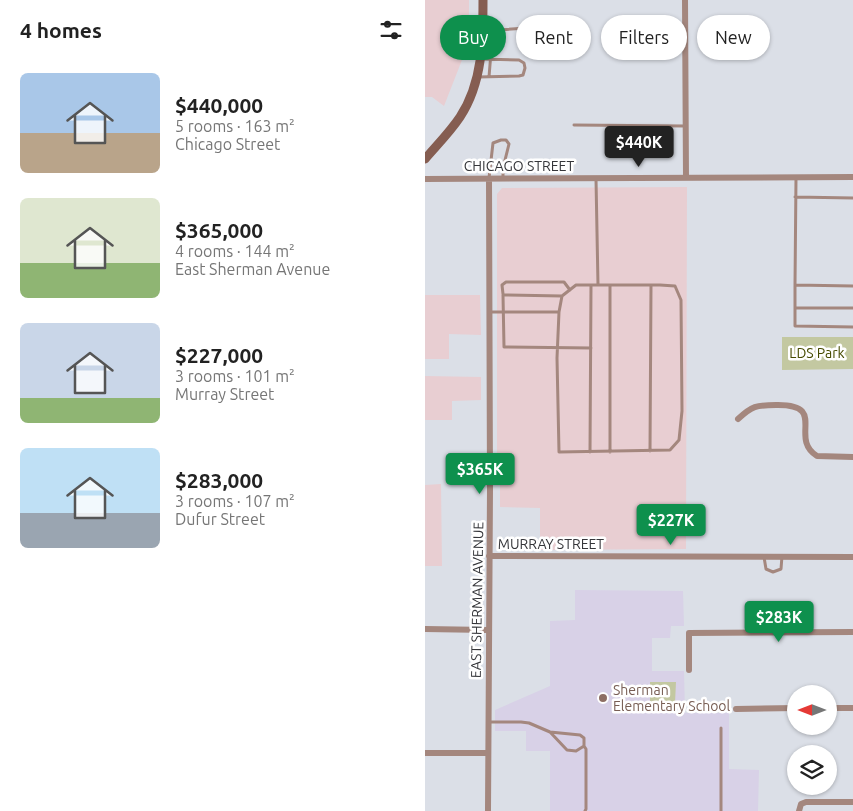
<!DOCTYPE html>
<meta charset="utf-8">
<style>
:root{--surface:#fff;--page:#f2f2f2;--text:#222;--muted:#767676;--accent:#0e904d}
body{margin:0;font-family:Ubuntu,sans-serif;background:var(--page);color:var(--text);height:100vh;display:flex;flex-direction:column;font-size:19px;white-space:nowrap}
*{box-sizing:border-box;margin:0}
p{font-size:16px;color:var(--muted)}
.icon{flex:none;width:28px;height:28px;fill:none;stroke:currentColor;stroke-width:2;stroke-linecap:round;stroke-linejoin:round}
.map{position:relative;flex:1;overflow:hidden}
.panel{display:flex;flex-direction:column;background:var(--surface);width:425px}
.panel>*{flex:none}
.hud{position:absolute;left:15px;top:15px;width:338px;height:45px;display:flex;gap:10px}
.needle{width:32px;rotate:270deg}
.controls{position:absolute;left:362px;top:685px;display:grid;gap:10px}
.controls a{display:grid;place-items:center;width:50px;height:50px;border-radius:50%;background:var(--surface);box-shadow:0 1px 4px #0004;font-size:25px}
.price{position:absolute;translate:-50% -42px;padding:0 11px;border-radius:5px;background:var(--accent);color:#fff;font-size:16px;line-height:32px;filter:drop-shadow(0 1px 2px #0008)}
.price::after{content:'';position:absolute;left:50%;top:30px;width:15px;height:11px;margin-left:-8px;background:inherit;clip-path:polygon(0 0,100% 0,50% 100%)}
.price.current{background:#222;color:#fff}
ul{padding:0;list-style:none}
li{display:flex;align-items:center;gap:15px;height:125px;padding:0 20px}
li span{display:grid;place-items:center;flex:none;width:140px;height:100px;border-radius:8px;color:#555}
li>.icon{margin-inline-start:auto}
span .icon{width:60px;height:60px;fill:#fffc;stroke-width:1}
li b{font-size:21px}
h2{display:flex;justify-content:space-between;align-items:center;height:60px;padding:0 20px;font-size:21px}
.tag{padding:0 18px;border-radius:22px;background:var(--surface);box-shadow:0 1px 4px #0004;font-size:18px;line-height:45px}
.tag.current{background:var(--accent);color:#fff}
main{display:flex;flex:1;min-height:0}
.map>svg:first-child{display:block}
.industrial{fill:#e8ced2}
.education{fill:#d8d1e7}
.green{fill:#c3c8a1}
.lines{fill:none;stroke-linecap:round;stroke-linejoin:round}
.lane{stroke:#a4877e;stroke-width:3}
.street{stroke:#a4877e;stroke-width:6}
.secondary{stroke:#855d51;stroke-width:9}
.education-dot{fill:#8d6e63;stroke:#fff;stroke-width:2}
.labels{text-anchor:middle;stroke-width:5;stroke-linejoin:round;paint-order:stroke}
.street-label{font-size:14px;fill:#35363a;stroke:#fff}
.park-label{font-size:14px;fill:#464b00;stroke:#fff}
.education-label{font-size:14px;fill:#785e54;stroke:#fff;text-anchor:start}
</style>
<main>
<section class="panel">
<h2>4 homes<svg class="icon" aria-label="filters" viewBox="0 0 24 24"><path d="M4 7h16M4 17h16"/><circle cx="9" cy="7" r="2"/><circle cx="15" cy="17" r="2"/></svg></h2>
<ul>
<li><span style="background:linear-gradient(#a9c7e8 60%,#b9a48a 0)"><svg class="icon" aria-label="home" viewBox="0 0 24 24"><path d="M3 11l9-7 9 7M6 9v11h12V9"/></svg></span><div><b>$440,000</b><p>5 rooms · 163 m²</p><p>Chicago Street</p></div></li>
<li><span style="background:linear-gradient(#dfe7d0 65%,#8fb573 0)"><svg class="icon" aria-label="home" viewBox="0 0 24 24"><path d="M3 11l9-7 9 7M6 9v11h12V9"/></svg></span><div><b>$365,000</b><p>4 rooms · 144 m²</p><p>East Sherman Avenue</p></div></li>
<li><span style="background:linear-gradient(#c9d6e8 75%,#8fb573 0)"><svg class="icon" aria-label="home" viewBox="0 0 24 24"><path d="M3 11l9-7 9 7M6 9v11h12V9"/></svg></span><div><b>$227,000</b><p>3 rooms · 101 m²</p><p>Murray Street</p></div></li>
<li><span style="background:linear-gradient(#bfe0f5 65%,#9aa5b1 0)"><svg class="icon" aria-label="home" viewBox="0 0 24 24"><path d="M3 11l9-7 9 7M6 9v11h12V9"/></svg></span><div><b>$283,000</b><p>3 rooms · 107 m²</p><p>Dufur Street</p></div></li>
</ul>
</section>
<div class="map">
<svg width="428" height="811" viewBox="0 0 428 811">
<rect width="100%" height="100%" fill="#dbdfe7"/>
<path class="industrial" d="M0,0H44V42L19,106L7,97H0Z
M262,187L261,549L115,550V508L75,507V463H72V194L77,188Z
M0,295H55L56,335L24,334V359H0Z
M0,376L56,377V400L27,401V420H0Z
M16,484L17,566H0V485Z"/>
<path class="education" d="M150,590L258,591L259,626H246L245,638H227V671H259L260,713H304V769L334,770L333,811H125V751H101V731H70V710L125,686V621L150,620Z"/>
<path class="green" d="M357,337H428V369L357,370Z
M225,682H251L250,703H225Z"/>
<g class="lines">
<path class="lane" d="M59,31L131,26
M58,37L65,38L67,40L64,77
M53,77L94,76L98,75L100,68L99,63L94,60L56,59
M149,125L260,126
M64,178L68,143L76,140H81L84,144L78,168V179
M371,178L370,285L428,286
M171,179L173,285
M370,197L428,198
M185,285V452
M370,285V326L428,327
M78,294L77,285L81,282H139L145,290
M137,296L78,295L79,347L166,348
M370,308H428
M65,312H134L132,358L134,452L245,450L254,440L257,411L256,300L250,286L235,285H151L137,296L134,312
M225,451L226,285
M165,452L166,285
M339,557L341,569L348,572L356,569L357,556
M63,722H96L104,723L125,732L155,735L159,738V746L151,751L142,750L125,732
M159,746L161,749V809L160,811
M296,811V728"/>
<path class="street" d="M260,0L261,178
M0,179L428,177
M313,419C327,406 331,405 351,405C404,404 363,438 392,456L428,457
M64,556L428,557
M0,629L63,630
M264,670V633L428,632
M404,708H428
M311,709L371,708
M0,753H63
M63,811L65,489L64,179
M374,811L376,804L381,802H428"/>
<path class="secondary" d="M0,159C12,145 25,132 35,117C58,82 58,40 58,0"/>
</g>
<circle class="education-dot" cx="178" cy="698" r="5"/>
<g class="labels">
<g class="street-label">
<text x="94" y="171">CHICAGO STREET</text>
<text x="126" y="549">MURRAY STREET</text>
<text transform="translate(52 600) rotate(-89)" y="5">EAST SHERMAN AVENUE</text>
</g>
<g class="park-label">
<text x="392" y="358">LDS Park</text>
</g>
<g class="education-label">
<text x="188" y="695">Sherman<tspan x="188" dy="16">Elementary School</tspan></text>
</g>
</g>
</svg>
<div class="controls">
<a><svg class="needle" viewBox="-14 -14 28 28"><path d="M0-13l5 13h-10z" fill="#e53935"/><path d="M0 13l5-13h-10z" fill="#767676"/></svg></a>
<a><svg class="icon" aria-label="layers" viewBox="0 0 24 24"><path d="M12 4l9 5-9 5-9-5zM3 14l9 5 9-5"/></svg></a>
</div>
<b class="price current" style="left:214px;top:168px">$440K</b>
<b class="price" style="left:55px;top:495px">$365K</b>
<b class="price" style="left:246px;top:546px">$227K</b>
<b class="price" style="left:354px;top:643px">$283K</b>
<div class="hud">
<a class="tag current">Buy</a>
<a class="tag">Rent</a>
<a class="tag">Filters</a>
<a class="tag">New</a>
</div>
</div>
</main>
